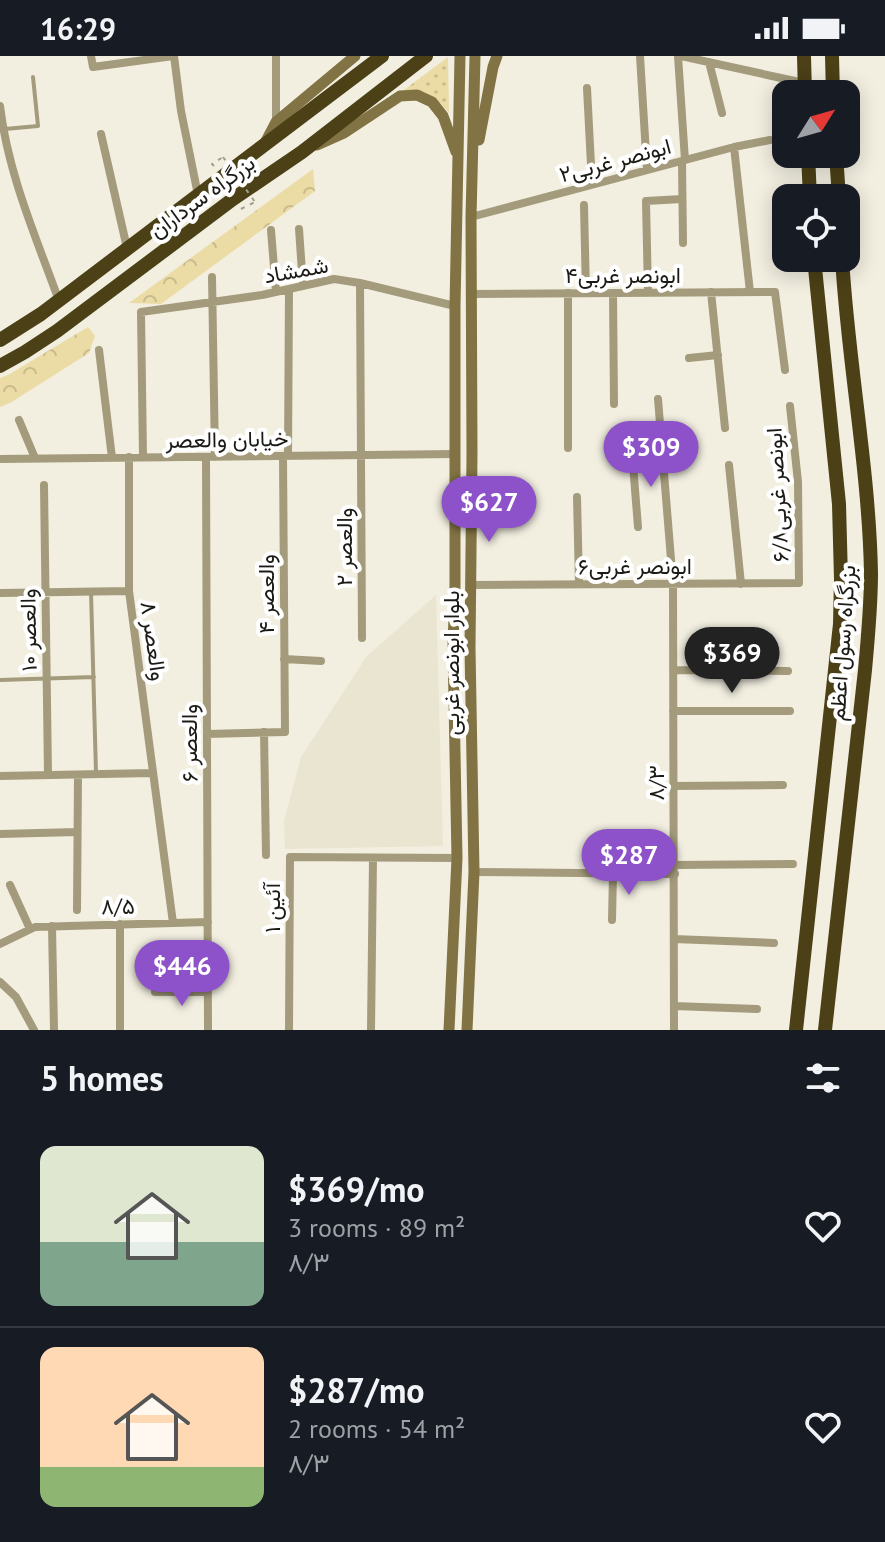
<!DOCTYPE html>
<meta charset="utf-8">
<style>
:root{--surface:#171b24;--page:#242831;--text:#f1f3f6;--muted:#9ea1a6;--line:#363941;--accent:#8d52c9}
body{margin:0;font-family:"PT Sans",Vazirmatn,sans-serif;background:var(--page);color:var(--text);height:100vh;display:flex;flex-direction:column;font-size:30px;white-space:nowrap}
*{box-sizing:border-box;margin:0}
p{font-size:26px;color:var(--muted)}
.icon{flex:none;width:44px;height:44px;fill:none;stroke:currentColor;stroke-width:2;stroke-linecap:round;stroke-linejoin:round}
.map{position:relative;height:974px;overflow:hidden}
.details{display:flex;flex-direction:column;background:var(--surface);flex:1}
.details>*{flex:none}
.needle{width:52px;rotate:53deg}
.tools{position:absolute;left:772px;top:24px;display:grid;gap:16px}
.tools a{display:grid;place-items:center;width:88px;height:88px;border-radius:16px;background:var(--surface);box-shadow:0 4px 20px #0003;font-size:40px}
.price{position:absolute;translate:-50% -68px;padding:0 18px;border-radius:28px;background:var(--accent);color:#fff;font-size:26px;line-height:52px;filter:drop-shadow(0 2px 4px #0008)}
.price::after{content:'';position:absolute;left:50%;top:48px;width:24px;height:18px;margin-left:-12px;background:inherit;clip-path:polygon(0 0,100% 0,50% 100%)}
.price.selected{background:#222;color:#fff}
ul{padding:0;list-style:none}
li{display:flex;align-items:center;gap:24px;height:200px;padding:0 40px}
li+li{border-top:2px solid var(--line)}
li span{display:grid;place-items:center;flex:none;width:224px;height:160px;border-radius:16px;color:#555}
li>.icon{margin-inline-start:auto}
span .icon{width:96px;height:96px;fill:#fffc;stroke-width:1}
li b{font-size:34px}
h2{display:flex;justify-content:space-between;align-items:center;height:96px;padding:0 40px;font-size:34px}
.status{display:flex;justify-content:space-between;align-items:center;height:56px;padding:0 40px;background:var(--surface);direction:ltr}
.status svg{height:22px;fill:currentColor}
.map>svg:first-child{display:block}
.built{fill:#eae5d0}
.grass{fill:url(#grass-dots)}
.park{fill:url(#park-crowns)}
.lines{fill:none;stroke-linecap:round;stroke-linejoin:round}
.path{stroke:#9f9d92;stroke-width:2;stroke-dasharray:4 6;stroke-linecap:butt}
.lane{stroke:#a49b7c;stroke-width:4}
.street{stroke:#a49b7c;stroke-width:8}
.secondary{stroke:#817343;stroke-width:11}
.highway{stroke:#4b4016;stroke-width:14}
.path-bridge{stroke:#9f9d92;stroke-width:2;stroke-dasharray:4 6;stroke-linecap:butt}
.labels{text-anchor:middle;stroke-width:8;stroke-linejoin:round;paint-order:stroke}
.street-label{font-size:22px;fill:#1b1a15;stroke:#fff}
</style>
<div class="status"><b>16:29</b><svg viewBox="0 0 49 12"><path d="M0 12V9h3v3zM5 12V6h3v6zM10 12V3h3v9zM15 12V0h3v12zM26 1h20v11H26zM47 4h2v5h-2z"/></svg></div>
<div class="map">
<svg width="885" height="974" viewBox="0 0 885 974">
<defs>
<pattern id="grass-dots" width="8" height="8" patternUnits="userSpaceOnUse" patternTransform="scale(2)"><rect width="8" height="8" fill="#ebdba4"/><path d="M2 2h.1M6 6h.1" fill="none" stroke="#c9bb8c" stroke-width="1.8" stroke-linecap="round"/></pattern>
<pattern id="park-crowns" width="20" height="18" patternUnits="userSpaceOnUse" patternTransform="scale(2)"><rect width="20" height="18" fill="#ebdba4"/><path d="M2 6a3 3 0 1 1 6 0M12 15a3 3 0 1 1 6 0" fill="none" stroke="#c9bb8c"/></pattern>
</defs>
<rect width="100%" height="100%" fill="#f2efe1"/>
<path class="built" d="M436,539L443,790L285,793L284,765L301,701L367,600Z"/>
<path class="grass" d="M448,1L449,57C435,39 426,36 404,34Z"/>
<path class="park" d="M313,113L315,135L161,248L129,247Z
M88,271L95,280L89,297L10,347L0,351V322L8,319Z"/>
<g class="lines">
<path class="path" d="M214,110L212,108L223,101
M241,153L255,146"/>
<path class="lane" d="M5,73L38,70L33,21
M91,536L96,717
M0,624L94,621"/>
<path class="street" d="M91,0L93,11L173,0
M174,0L181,55L198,139
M640,0L647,114
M678,0L685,104
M681,0L804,27
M709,6L722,57
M587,32L592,128
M0,50C8,118 36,181 59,245
M276,66V0
M101,78L127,192
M734,91L750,236
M682,105L683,187
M584,149L586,237
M471,161L734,91L770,84
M299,173L303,230
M271,174L276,236
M212,221L215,401
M360,227L362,582
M711,236L725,372
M568,237V392
M613,237L614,348
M648,237L646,145L682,143
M471,238L775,236L785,314
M99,294L112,402
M689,302L718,299
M658,343L673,528L674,974
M19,364L35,402
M288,400L289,233
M129,401V535L173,867
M143,401L141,256L262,239L334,223L360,227L455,250
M206,401L208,974
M0,403L455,398
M729,409L741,528
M44,429L48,719
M577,441L579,528
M638,471L632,396L662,393
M471,529L799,527L798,426L790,350
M0,537L129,535
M284,603L321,605
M673,614L788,615
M673,655H790
M264,676L266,799
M207,678L285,676L283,400
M0,720L153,717
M674,730L783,729
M0,778L77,776
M675,809L793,808
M474,816L675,818
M10,829L30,873
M77,854L78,719
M612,864L613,818
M52,870L54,974
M674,883L774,887
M0,888L35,871L208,866
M0,926L16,941L34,974
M155,936H208
M674,950L757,953
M120,974V868
M289,974L290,801L457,802
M371,974L373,802"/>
<path class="secondary" d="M479,84L493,11L497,0
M265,87L276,66L355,0
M317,89L344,77L400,40L417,39L432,46L443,60L456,96
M449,974L457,802L453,591L455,529V250L460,0
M467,974L474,816L470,592L472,398L471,161L475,0"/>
<path class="highway" d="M804,0L805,38
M832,0L833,38
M808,98L810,142
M836,98L839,142
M0,284L41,258L382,0
M0,310L25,296L57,275L233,143L302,96L426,0
M796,974L840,568L841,523L839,448L814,202
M825,974L865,614C868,582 871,550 871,517C869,412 848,307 842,202"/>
<path class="path-bridge" d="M223,101L255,146"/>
</g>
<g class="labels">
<g class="street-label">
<text transform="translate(615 104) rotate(-15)" y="8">۲ابونصر غربی</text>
<text transform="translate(202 140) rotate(-36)" y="8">بزرگراه سرداران</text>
<text transform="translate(296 214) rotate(-10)" y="8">شمشاد</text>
<text x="623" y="227">۴ابونصر غربی</text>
<text transform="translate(227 383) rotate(-1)" y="8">خیابان والعصر</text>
<text transform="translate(777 439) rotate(-93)" y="8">۶/۸ابونصر غربی</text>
<text transform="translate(344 491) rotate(-90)" y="8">والعصر ۲</text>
<text x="635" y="518">۶ابونصر غربی</text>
<text transform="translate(266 538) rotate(-90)" y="8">والعصر ۴</text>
<text transform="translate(28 574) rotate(-91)" y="8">والعصر ۱۰</text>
<text transform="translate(154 585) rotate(82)" y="8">والعصر ۸</text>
<text transform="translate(842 587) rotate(-86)" y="8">بزرگراه رسول اعظم</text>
<text transform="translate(451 607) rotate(-90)" y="8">بلوار ابونصر غربی</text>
<text transform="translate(189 687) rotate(-90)" y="8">والعصر ۶</text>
<text transform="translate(656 727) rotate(-90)" y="8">۸/۳</text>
<text transform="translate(118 850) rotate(-1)" y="8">۸/۵</text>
<text transform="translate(272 852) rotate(-90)" y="8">آئین ۱</text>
</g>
</g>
</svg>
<div class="tools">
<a><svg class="needle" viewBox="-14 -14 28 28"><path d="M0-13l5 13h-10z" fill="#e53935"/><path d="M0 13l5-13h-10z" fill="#9ea1a6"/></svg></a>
<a><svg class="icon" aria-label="locate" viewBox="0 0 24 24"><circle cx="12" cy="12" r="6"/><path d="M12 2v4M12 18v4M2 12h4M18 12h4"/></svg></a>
</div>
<b class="price" style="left:651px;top:433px">$309</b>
<b class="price" style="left:489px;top:488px">$627</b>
<b class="price selected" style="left:732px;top:639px">$369</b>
<b class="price" style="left:629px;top:841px">$287</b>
<b class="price" style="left:182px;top:952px">$446</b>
</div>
<section class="details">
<h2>5 homes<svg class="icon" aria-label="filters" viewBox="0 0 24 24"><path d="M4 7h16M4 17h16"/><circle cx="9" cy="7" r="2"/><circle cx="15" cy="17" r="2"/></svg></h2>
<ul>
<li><span style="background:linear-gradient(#dfe7d0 60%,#7fa58c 0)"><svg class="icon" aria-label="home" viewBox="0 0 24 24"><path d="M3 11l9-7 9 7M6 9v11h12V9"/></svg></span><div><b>$369/mo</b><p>3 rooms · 89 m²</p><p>۸/۳</p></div><svg class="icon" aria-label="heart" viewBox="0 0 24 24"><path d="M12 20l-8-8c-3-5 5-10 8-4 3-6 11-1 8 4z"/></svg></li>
<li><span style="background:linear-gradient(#ffd9b3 75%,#8fb573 0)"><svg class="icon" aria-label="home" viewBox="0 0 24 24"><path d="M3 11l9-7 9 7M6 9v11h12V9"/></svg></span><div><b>$287/mo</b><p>2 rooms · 54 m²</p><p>۸/۳</p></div><svg class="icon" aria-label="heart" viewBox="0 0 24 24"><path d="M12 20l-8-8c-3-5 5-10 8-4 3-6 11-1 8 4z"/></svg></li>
</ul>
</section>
